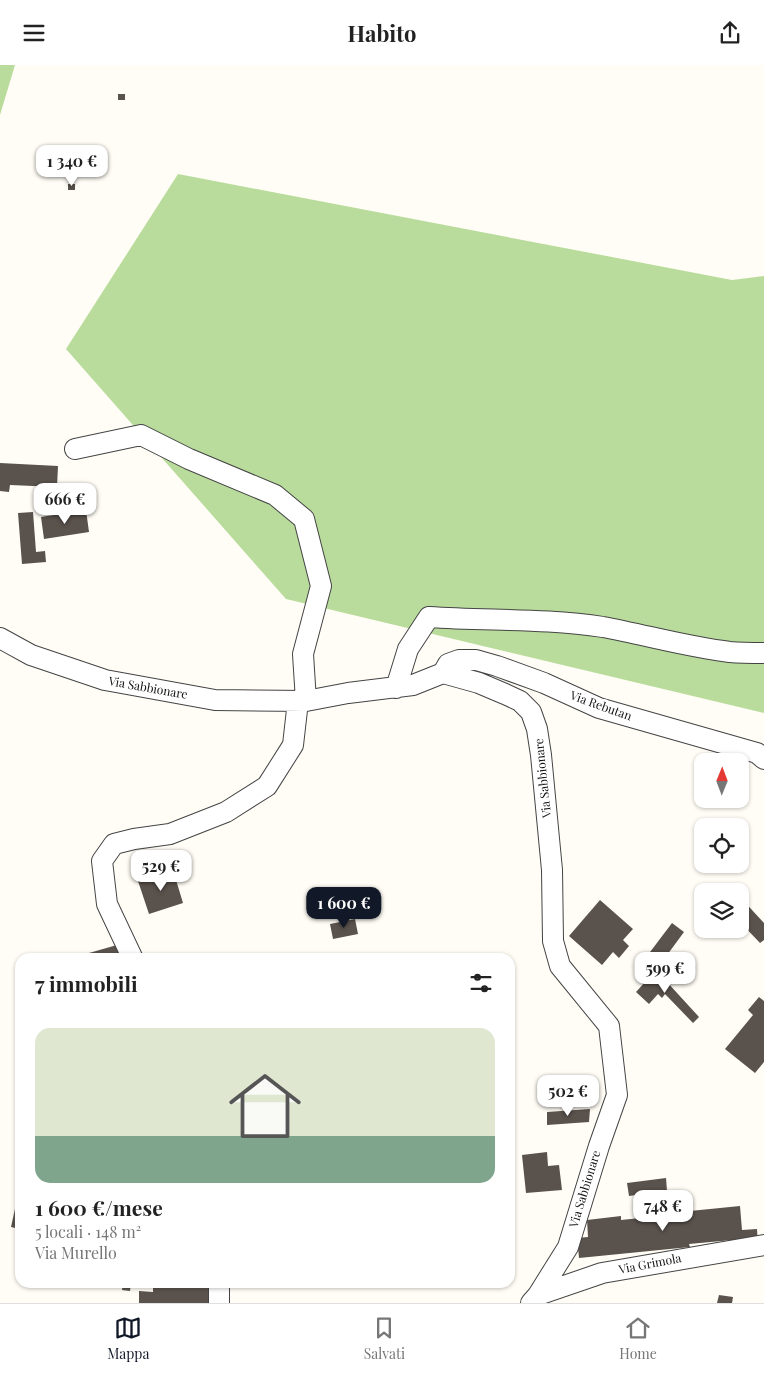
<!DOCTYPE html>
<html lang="it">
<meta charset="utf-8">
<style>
:root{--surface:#fff;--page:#f2f2f2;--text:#222;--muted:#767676;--line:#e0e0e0;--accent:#111827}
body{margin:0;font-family:"Playfair Display",serif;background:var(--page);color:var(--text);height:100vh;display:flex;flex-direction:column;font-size:19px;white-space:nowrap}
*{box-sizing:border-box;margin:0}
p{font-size:16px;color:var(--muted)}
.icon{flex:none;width:28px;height:28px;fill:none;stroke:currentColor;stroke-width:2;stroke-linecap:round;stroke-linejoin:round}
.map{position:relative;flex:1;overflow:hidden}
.side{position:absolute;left:15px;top:888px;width:500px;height:335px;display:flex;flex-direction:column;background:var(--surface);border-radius:15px;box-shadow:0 1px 4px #0004}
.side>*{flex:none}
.needle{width:32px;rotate:1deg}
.fabs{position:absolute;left:694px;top:688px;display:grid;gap:10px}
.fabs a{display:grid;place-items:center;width:55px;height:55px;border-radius:10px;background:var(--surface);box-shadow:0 1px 4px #0004;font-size:25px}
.price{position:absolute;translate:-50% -42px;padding:0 11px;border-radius:10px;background:#fff;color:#222;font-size:16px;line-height:32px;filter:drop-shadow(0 1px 2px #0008)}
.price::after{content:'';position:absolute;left:50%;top:30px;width:15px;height:11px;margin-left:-8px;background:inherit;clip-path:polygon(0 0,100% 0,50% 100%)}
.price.on{background:var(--accent);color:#fff}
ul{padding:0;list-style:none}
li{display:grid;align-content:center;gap:10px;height:265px;padding:0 20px}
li+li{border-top:1px solid var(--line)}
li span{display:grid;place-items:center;height:155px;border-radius:15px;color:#555}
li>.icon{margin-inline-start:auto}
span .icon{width:90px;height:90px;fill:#fffc;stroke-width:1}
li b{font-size:21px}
h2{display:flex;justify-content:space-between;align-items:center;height:60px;padding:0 20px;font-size:21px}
header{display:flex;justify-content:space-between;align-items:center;height:65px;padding:0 20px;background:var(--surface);font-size:22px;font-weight:700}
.menu{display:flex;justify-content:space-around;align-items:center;height:70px;border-top:1px solid var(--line);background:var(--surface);font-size:14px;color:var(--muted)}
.menu a{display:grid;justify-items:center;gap:2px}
.menu .on{color:var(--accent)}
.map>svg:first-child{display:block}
.forest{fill:#b9dc9c}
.building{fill:#5a524d}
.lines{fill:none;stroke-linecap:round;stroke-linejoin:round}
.street-casing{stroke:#444;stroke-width:22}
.street{stroke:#fff;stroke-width:20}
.labels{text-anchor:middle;stroke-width:5;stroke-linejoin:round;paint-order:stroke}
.street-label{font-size:12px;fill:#111;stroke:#fff}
</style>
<header><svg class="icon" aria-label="menu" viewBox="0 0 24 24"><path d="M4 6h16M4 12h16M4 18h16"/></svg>Habito<svg class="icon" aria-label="share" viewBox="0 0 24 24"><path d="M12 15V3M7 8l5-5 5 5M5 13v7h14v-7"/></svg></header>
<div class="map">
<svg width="764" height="1238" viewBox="0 0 764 1238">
<rect width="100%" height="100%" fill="#fffdf5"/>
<path class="forest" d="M0,0H15L0,50Z
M178,109L732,215L764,211V648L286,534L66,284Z"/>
<path class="building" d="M118,29H125V35H118Z
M68,119H75V125H68Z
M0,398L58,401L57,422L10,420L9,427L0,426Z
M86,445L89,467L44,474L41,452Z
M33,447L36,487L45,486L46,497L22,499L18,448Z
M173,805L183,838L149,849L138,816Z
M740,832L764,858V875L760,878L740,857Z
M600,835L633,864L623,875L629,881L619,893L613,887L602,900L569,871Z
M355,854L358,869L333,874L330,859Z
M672,858L684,867L656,905L644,895Z
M117,880L120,892H75Z
M656,905L699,952L693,958L665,929L662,933L658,929L649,939L636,927Z
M759,932L764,936V997L755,1008L725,984L753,950L748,945Z
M590,1044L589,1057L547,1060V1047Z
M547,1087L548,1101L559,1100L562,1125L526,1128L522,1090Z
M666,1113L667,1126L629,1131L627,1118Z
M19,1126H20V1164L11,1162Z
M740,1141L742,1165L757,1164L758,1180L743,1174L689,1179L690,1182L579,1193L577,1173L588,1172L587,1155L621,1151V1155L650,1152V1147L680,1144V1147Z
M123,1218H131L130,1226L122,1225Z
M477,1218H496V1219L477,1221Z
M153,1219L209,1221L208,1238H139V1226L153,1227Z
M719,1230L733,1232L732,1238H717Z"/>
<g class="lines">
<defs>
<path id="street" d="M75,384L141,370L189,394L275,430L304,454L321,521L303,589L306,636
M0,573L31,590L105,615L215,635L306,636L348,628L413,620L443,608L479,618L505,629L520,636L531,647L537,664L541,690L552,805L553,876L560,901L609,961L617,1030L599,1081L568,1182L538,1230L531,1238
M443,608L448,599L459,595H476L497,601L544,618L599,643L757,688L764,694
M396,623L408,584L429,552C487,556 546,553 603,562C646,570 687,582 730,587C741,588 753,588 764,588
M132,892L107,839L102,796L114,779L134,774L170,769L226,747L267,721L293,680L298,636
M219,1218V1238
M538,1230L602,1208L764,1180"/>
</defs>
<use href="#street" class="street-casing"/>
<use href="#street" class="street"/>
</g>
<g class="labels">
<g class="street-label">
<text transform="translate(148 623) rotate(10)" y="4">Via Sabbionare</text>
<text transform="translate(601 641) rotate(20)" y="4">Via Rebutan</text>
<text transform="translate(543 713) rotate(-96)" y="4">Via Sabbionare</text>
<text transform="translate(585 1124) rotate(-73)" y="4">Via Sabbionare</text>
<text transform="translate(650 1199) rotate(-11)" y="4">Via Grimola</text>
</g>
</g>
</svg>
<div class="fabs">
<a><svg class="needle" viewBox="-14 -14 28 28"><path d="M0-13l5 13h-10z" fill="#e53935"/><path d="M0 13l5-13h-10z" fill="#767676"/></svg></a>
<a><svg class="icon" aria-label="locate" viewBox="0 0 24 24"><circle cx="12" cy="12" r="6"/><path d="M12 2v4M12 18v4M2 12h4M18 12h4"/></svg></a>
<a><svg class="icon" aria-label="layers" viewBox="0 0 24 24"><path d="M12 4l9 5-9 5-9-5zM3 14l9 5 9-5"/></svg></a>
</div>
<b class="price" style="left:72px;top:122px">1 340 €</b>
<b class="price" style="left:65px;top:460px">666 €</b>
<b class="price" style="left:161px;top:827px">529 €</b>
<b class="price on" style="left:344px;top:864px">1 600 €</b>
<b class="price" style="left:665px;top:929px">599 €</b>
<b class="price" style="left:568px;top:1052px">502 €</b>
<b class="price" style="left:663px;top:1167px">748 €</b>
<section class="side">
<h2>7 immobili<svg class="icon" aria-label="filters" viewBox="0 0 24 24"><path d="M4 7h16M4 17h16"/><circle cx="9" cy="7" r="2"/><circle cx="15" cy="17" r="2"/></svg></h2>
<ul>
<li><span style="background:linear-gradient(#dfe7d0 70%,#7fa58c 0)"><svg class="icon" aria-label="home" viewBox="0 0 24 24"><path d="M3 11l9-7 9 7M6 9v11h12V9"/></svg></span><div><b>1 600 €/mese</b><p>5 locali · 148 m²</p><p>Via Murello</p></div></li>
</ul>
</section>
</div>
<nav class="menu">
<a class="on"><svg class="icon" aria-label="map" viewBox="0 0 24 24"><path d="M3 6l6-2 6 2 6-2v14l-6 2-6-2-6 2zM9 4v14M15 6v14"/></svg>Mappa</a>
<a><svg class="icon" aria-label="saved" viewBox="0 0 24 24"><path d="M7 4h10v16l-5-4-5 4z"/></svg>Salvati</a>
<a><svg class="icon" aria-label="home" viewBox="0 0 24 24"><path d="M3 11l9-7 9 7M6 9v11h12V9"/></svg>Home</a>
</nav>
